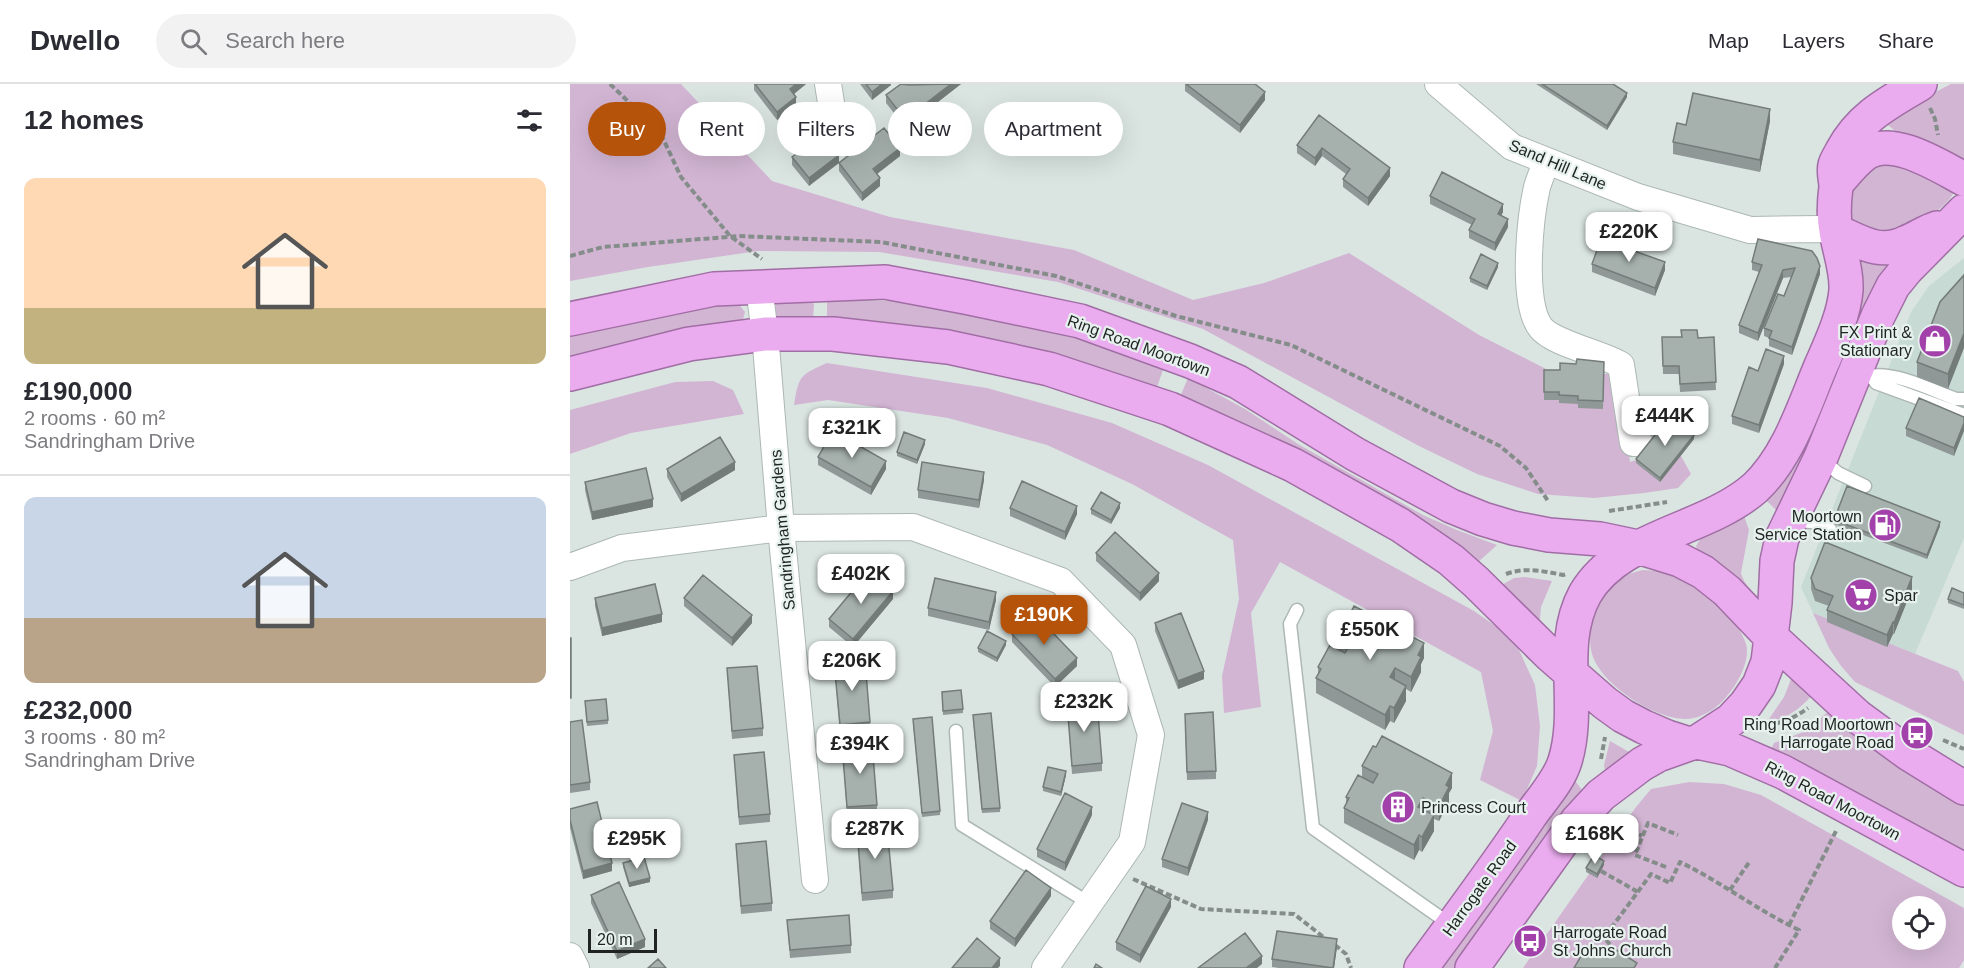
<!DOCTYPE html>
<meta charset="utf-8">
<style>
:root{--surface:#fff;--page:#f2f2f3;--text:#2b2b33;--muted:#7c7c81;--line:#e1e1e2;--accent:#b45309}
body{margin:0;font-family:Helvetica,sans-serif;background:var(--page);color:var(--text);height:100vh;display:flex;flex-direction:column;font-size:22px;white-space:nowrap}
*{box-sizing:border-box;margin:0}
p{font-size:20px;color:var(--muted)}
.icon{flex:none;width:33px;height:33px;fill:none;stroke:currentColor;stroke-width:2;stroke-linecap:round;stroke-linejoin:round}
.map{position:relative;flex:1;overflow:hidden}
.sheet{display:flex;flex-direction:column;background:var(--surface);width:570px}
.sheet>*{flex:none}
.guide{position:absolute;left:18px;top:18px;width:570px;height:54px;display:flex;gap:12px}
.fabs{position:absolute;left:1322px;top:812px;display:grid;gap:12px}
.fabs a{display:grid;place-items:center;width:54px;height:54px;border-radius:50%;background:var(--surface);box-shadow:0 6px 24px #0002;font-size:30px}
.scale{position:absolute;left:18px;bottom:15px;width:69px;box-sizing:border-box;padding-left:6px;border:3px solid #1f2322;border-top:0;font-size:16px;line-height:21px;white-space:nowrap;color:#1f2322;-webkit-text-stroke:4px #e7f2ef;paint-order:stroke}
.price{position:absolute;translate:-50% -51px;padding:0 14px;border-radius:12px;background:#fff;color:#222;font-size:20px;line-height:39px;filter:drop-shadow(0 2px 3px #0008)}
.price::after{content:'';position:absolute;left:50%;top:36px;width:18px;height:14px;margin-left:-9px;background:inherit;clip-path:polygon(0 0,100% 0,50% 100%)}
.price.current{background:var(--accent);color:#fff}
ul{padding:0;list-style:none}
li{display:grid;align-content:center;gap:12px;height:318px;padding:0 24px}
li+li{border-top:2px solid var(--line)}
li span{display:grid;place-items:center;height:186px;border-radius:12px;color:#555}
li>.icon{margin-inline-start:auto}
span .icon{width:108px;height:108px;fill:#fffc;stroke-width:1}
li b{font-size:26px}
h2{display:flex;justify-content:space-between;align-items:center;height:72px;padding:0 24px;font-size:26px}
.pill{padding:0 21px;border-radius:27px;background:var(--surface);box-shadow:0 6px 24px #0002;font-size:21px;line-height:54px}
.pill.current{background:var(--accent);color:#fff}
header{display:flex;align-items:center;gap:36px;box-sizing:border-box;height:84px;padding:0 30px;background:var(--surface);border-bottom:2px solid var(--line)}
header strong{font-size:28px}
nav{display:flex;gap:33px;margin-inline-start:auto;font-size:21px}
.search{width:420px;height:54px;background:var(--page);display:flex;align-items:center;gap:15px;box-sizing:border-box;padding:0 21px;border-radius:33px;color:var(--muted);font-size:22px}
main{display:flex;flex:1;min-height:0}
.map>svg:first-child{display:block}
.built{fill:#c7dad4}
.green{fill:#d2b5d3;fill-rule:evenodd}
.lines{fill:none;stroke-linecap:round;stroke-linejoin:round}
.service-casing{stroke:#adb8b5;stroke-width:15}
.minor-casing{stroke:#adb8b5;stroke-width:28}
.trunk-casing{stroke:#a06ea4;stroke-width:36}
.path{stroke:#858d8b;stroke-width:4;stroke-dasharray:6 3;stroke-linecap:butt}
.service{stroke:#fff;stroke-width:12}
.minor{stroke:#fff;stroke-width:26}
.trunk{stroke:#eaacee;stroke-width:33}
.wall{fill:#8f9896}
.shaded-wall{fill:#747c7a}
.building{fill:#a6b1ae;stroke:#747c7a;stroke-width:1.5}
.labels{text-anchor:middle;stroke-width:4.5;stroke-linejoin:round;paint-order:stroke}
.street-label{font-size:16px;fill:#1f2322;stroke:#e7f2ef}
.poi-label{font-size:16px;fill:#1f2322;stroke:#e7f2ef;text-anchor:end}
</style>
<header>
<strong>Dwello</strong>
<div class="search"><svg class="icon" aria-label="search" viewBox="0 0 24 24"><circle cx="10" cy="10" r="6"/><path d="M15 15l6 6"/></svg>Search here</div>
<nav><a>Map</a><a>Layers</a><a>Share</a></nav>
</header>
<main>
<section class="sheet">
<h2>12 homes<svg class="icon" aria-label="filters" viewBox="0 0 24 24"><path d="M4 7h16M4 17h16"/><circle cx="9" cy="7" r="2"/><circle cx="15" cy="17" r="2"/></svg></h2>
<ul>
<li><span style="background:linear-gradient(#ffd9b3 70%,#c2b280 0)"><svg class="icon" aria-label="home" viewBox="0 0 24 24"><path d="M3 11l9-7 9 7M6 9v11h12V9"/></svg></span><div><b>£190,000</b><p>2 rooms · 60 m²</p><p>Sandringham Drive</p></div></li>
<li><span style="background:linear-gradient(#c9d6e8 65%,#b9a48a 0)"><svg class="icon" aria-label="home" viewBox="0 0 24 24"><path d="M3 11l9-7 9 7M6 9v11h12V9"/></svg></span><div><b>£232,000</b><p>3 rooms · 80 m²</p><p>Sandringham Drive</p></div></li>
</ul>
</section>
<div class="map">
<svg width="1394" height="884" viewBox="0 0 1394 884">
<rect width="100%" height="100%" fill="#dae5e2"/>
<path class="built" d="M1394,174V454L1345,570L1243,529L1231,503L1341,228L1359,202Z"/>
<path class="green" d="M0,0H111L202,97L320,133L504,166L623,216L694,199L779,169L909,251L986,290H1047L1054,324L1060,378L1090,368L1111,372L1121,390L1108,404L1074,409L1024,414L968,410L907,390L849,362L633,245L488,198L309,168L188,167L78,183L0,197Z
M1381,0H1394V85L1334,54L1318,41L1319,36L1330,26Z
M1305,72L1385,105C1379,126 1338,144 1320,155L1283,142L1279,114L1288,85Z
M1280,170L1318,178L1320,183L1279,261L1268,285L1254,331L1210,430L1195,415Z
M242,215L244,221L243,236L207,238L203,226L207,219Z
M257,215L323,217L438,237L503,253L594,283L587,303L489,272L257,241Z
M167,218L175,228L172,239L0,278V250L88,229Z
M257,279L417,304L542,339L638,381L904,527L944,555L965,601L970,642L967,682L952,717L910,696L923,647L911,588L710,478L681,529L691,623L654,629L652,592L669,515L663,456L562,400L477,361L378,334L258,316L224,321C229,291 230,291 257,279Z
M618,294L675,325L728,360L853,431L887,446L927,461L906,480L610,313Z
M143,297L163,306L174,330L61,349L0,370V326L105,298Z
M1174,432L1179,446L1171,489C1174,501 1184,509 1194,518L1193,522L1128,469L1126,462L1131,454Z
M1073,486C1084,487 1095,486 1105,490C1128,500 1169,535 1176,560C1182,581 1159,615 1142,626C1134,631 1125,635 1116,635C1085,635 1031,601 1022,570C1017,552 1022,528 1033,513C1044,499 1056,489 1073,486Z
M955,493L982,497L971,523L970,535L966,536L930,502L944,494Z
M1243,529L1388,587L1394,598V651L1285,598L1271,582L1259,564Z
M1223,590L1244,609C1232,623 1219,634 1200,637L1199,635L1214,613Z
M1261,625L1394,720V772L1199,669L1204,659L1236,647Z
M1040,657L1061,669L1036,690L1034,681Z
M1003,694L1015,710L889,884H866Z
M1119,698L1154,700L1191,711L1394,824V876L1389,884H953L1066,723L1081,705ZM1332,822H1365V855H1332Z"/>
<g class="lines">
<defs>
<path id="service" d="M1288,287L1301,292L1306,299L1394,331
M1301,292C1324,287 1364,307 1386,315H1394
M1251,374L1268,389L1295,402
M1223,437L1242,438L1260,445
M727,526L720,540L743,744L881,841
M386,647L392,741L519,819"/>
<path id="minor" d="M258,0L264,37L278,52
M868,0L942,63L1068,113L1180,146L1250,145L1266,147
M977,77C973,85 970,94 967,103C960,134 951,220 971,244C984,260 1032,269 1051,281L1063,359H1070
M189,203L195,250L211,444L245,796
M0,483L52,464L211,444L343,443L491,497L553,561L581,651L562,758L475,884
M0,872L6,884"/>
<path id="trunk" d="M1266,100C1275,90 1284,78 1295,70C1322,51 1369,82 1394,95
M1266,147C1291,158 1310,172 1337,158C1347,154 1357,147 1367,144
M0,235L144,205L315,198L395,213L510,237L620,277L668,298L785,370L881,422L913,435L943,444L979,451L1030,455L1068,463L1110,476L1133,488L1157,507L1201,553L1287,632L1339,670L1394,704
M0,290L119,260L195,250H263L378,263L479,285L600,325L723,381L830,441L881,476L906,498L980,571L1035,619L1053,632L1074,643L1097,653L1119,660L1127,658L1161,636L1176,620L1189,601L1198,578L1205,519L1207,477L1212,454L1251,373L1308,232L1323,202L1336,186L1394,127
M1127,658L1160,665L1213,688L1394,786
M851,884C888,834 925,784 960,732C971,716 989,697 995,677C1012,622 987,561 1015,510C1048,452 1136,447 1185,404C1218,373 1233,325 1250,284C1260,261 1274,232 1276,206C1277,186 1269,166 1266,147C1263,132 1264,118 1266,103C1266,96 1263,88 1265,81C1266,77 1270,71 1272,67C1290,33 1318,19 1350,0
M902,884L1007,737L1031,711L1072,680L1088,671L1119,660"/>
</defs>
<use href="#service" class="service-casing"/>
<use href="#minor" class="minor-casing"/>
<use href="#trunk" class="trunk-casing"/>
<path class="path" d="M40,0L90,48L111,93L160,152L192,175
M1360,24L1365,35L1368,51
M0,172L33,163L169,152L311,158L486,192L606,232L721,261L930,362L956,384L978,417
M1039,427L1097,418
M936,490C955,483 973,487 993,491L996,490
M1196,641C1213,639 1224,634 1238,624
M1373,656L1394,665
M1031,675L1035,653
M1045,738L1072,752
M1096,783L1065,771L1078,739L1108,751
M1031,787L1068,808
M563,795L631,825L724,830L756,855
M1160,806L1180,777
M1219,841L1266,747
M765,861L776,870L781,884
M1046,867L1037,857L1039,847L1081,790L1100,799L1110,778C1151,798 1187,826 1229,846L1205,884"/>
<use href="#service" class="service"/>
<use href="#minor" class="minor"/>
<use href="#trunk" class="trunk"/>
</g>
<path class="wall" d="M184,0H236L224,10L226,21L207,36L184,6Z
M290,0H321V1L302,16Z
M339,0H391L359,25L362,36L342,52L316,19V11Z
M615,0H685L695,16L670,49L615,7Z
M966,0H1043L1057,13L1037,46Z
M749,31L820,92L798,122L773,103V95L776,90L752,72L745,82L727,69V61Z
M1200,37L1190,88L1103,70V58L1116,41Z
M214,41L269,71L239,102L222,81V73L228,68L214,49Z
M330,72L307,90L310,102L292,117L269,87V79Z
M860,112L933,128L931,131L938,143L925,167L899,154V146L902,141L860,120Z
M1188,155L1250,190L1222,271L1199,262V254L1194,252V244L1214,212L1221,193L1213,194L1188,257L1169,249V241L1189,188L1182,186V178Z
M1022,180L1095,186L1085,212L1022,188Z
M928,183L917,206L900,198V194Z
M1394,191L1378,305L1347,293V278Z
M1092,253H1144L1146,306L1110,308L1109,290H1093Z
M1034,278L1033,325L1008,324V320L989,319V316H974V286H990L1006,280Z
M1214,280L1189,349L1162,340V332L1188,287Z
M1394,333L1384,372L1336,352V344Z
M1124,355L1090,398L1066,379V375Z
M355,360L347,380L327,372V368Z
M248,373L316,385L301,411L248,381Z
M97,385L165,386L111,418L97,393Z
M414,396L409,424L348,414V406Z
M15,398L83,423L22,436L15,406Z
M440,424L507,430L495,456L440,432Z
M550,424L541,440L521,430V425Z
M1264,436L1370,442L1357,475L1264,440Z
M526,469L589,497L570,517L526,477Z
M1241,494L1342,505L1324,550H1323L1317,563L1257,538V526L1259,522L1245,517L1241,505Z
M1394,509V525L1378,519V515Z
M25,514L92,538L32,552L25,522Z
M114,514L182,539L162,562L114,522Z
M323,515L283,563L259,543V535Z
M426,516L419,546L358,532V524Z
M585,539L634,595L608,605L585,547Z
M442,550L507,582L485,603L442,558Z
M764,552L854,574L851,580V588L841,608L836,605V617L824,639L820,637L815,646L746,609V594L748,591V583L764,564Z
M436,561L427,578L408,568V564Z
M264,578L300,638V646L270,649Z
M157,584L193,644V652L162,655Z
M372,608L393,625V629L373,631Z
M497,619L532,679V687L502,690Z
M15,621L38,636V640L17,642Z
M403,635L430,724V728L412,729Z
M0,638L20,698V706L0,709Z
M615,638L646,687V695L617,696Z
M343,639L370,727V731L352,733Z
M272,661L307,721V729L277,731Z
M164,671L200,730V738L169,741Z
M792,682L882,704L879,709V718L869,737L864,735V747L852,768L849,766L844,776L774,739V724L776,720V713L792,693Z
M496,691L491,712L473,707V703Z
M0,725L42,787L13,795L0,744Z
M522,731L495,787L467,773V765Z
M638,736L618,792L592,783V775Z
M287,746L323,806V814L292,817Z
M166,760L202,819V827L171,830Z
M53,779L80,798L59,803L53,783Z
M1034,781L1027,794L1016,788V784Z
M21,811L75,863L47,875L21,819Z
M481,812L445,863L420,845V837Z
M601,823L570,879L546,866V858Z
M217,836L281,861V869L220,874Z
M767,863L764,884H709L702,883V875Z"/>
<path class="shaded-wall" d="M226,0H236L220,13V5Z
M312,0H321V1L302,16V8Z
M381,0H391L355,28V20Z
M695,8V16L670,49V41Z
M1057,9V13L1037,46V42Z
M226,13V21L207,36V28Z
M1200,25V37L1190,88V76Z
M362,28V36L342,52V44Z
M330,64V72L303,93V85Z
M752,64V72L745,82V74Z
M269,71V79L239,102V94Z
M820,84V92L798,122V114Z
M310,94V102L292,117V109Z
M933,120V128L928,138V130Z
M938,135V143L925,167V159Z
M1095,178V186L1085,212V204Z
M928,179V183L917,206V202Z
M1250,182V190L1222,271V263Z
M1213,186V194L1188,257V249Z
M1394,249V264L1378,305V290Z
M1214,272V280L1189,349V341Z
M1394,339V347L1384,372V364Z
M1124,351V355L1090,398V394Z
M355,356V360L347,380V376Z
M316,377V385L301,411V403Z
M165,378V386L111,418V410Z
M414,388V396L409,424V416Z
M83,415V423L22,436V428Z
M550,419V424L541,440V436Z
M507,422V430L495,456V448Z
M1370,438V442L1357,475V471Z
M589,489V497L570,517V509Z
M1342,493V505L1324,550V539Z
M323,507V515L283,563V555Z
M426,508V516L419,546V538Z
M92,530V538L32,552V544Z
M182,531V539L162,562V554Z
M1323,538V550L1317,563V551Z
M436,557V561L427,578V574Z
M854,559V574L851,580V588L841,608V593L848,571Z
M507,574V582L485,603V595Z
M825,584V599L820,593Z
M634,587V595L608,605V597Z
M836,602V617L824,639V624Z
M820,622V637L815,646V631Z
M496,687V691L491,712V708Z
M882,689V704L879,709V718L869,737V722L876,701Z
M853,714V729L848,723Z
M522,723V731L495,787V779Z
M638,728V736L618,792V784Z
M864,731V747L852,768V753Z
M849,751V766L844,776V761Z
M1034,777V781L1027,794V790Z
M42,779V787L13,795V787Z
M80,794V798L59,803V799Z
M481,804V812L445,863V855Z
M601,815V823L570,879V871Z
M75,855V863L47,875V867Z
M767,855V863L764,884H763Z
M692,872V880L687,884H676Z
M430,874V882L428,884H422Z"/>
<path class="building" d="M185,0H226L220,5L226,13L207,28Z
M296,0H312L302,8Z
M331,0L339,1L381,0L355,20L362,28L342,44L316,11Z
M616,0H685L695,8L670,41Z
M972,0H1043L1057,9L1037,42Z
M1123,9L1200,25L1190,76L1103,58L1107,39L1116,41Z
M234,26L269,71L239,94L222,73L232,65L214,41Z
M749,31L820,84L798,114L773,95L780,85L752,64L745,74L727,61Z
M314,44L330,64L303,85L310,94L292,109L269,79Z
M872,88L933,120L928,130L938,135L925,159L899,146L905,135L860,112Z
M1031,155L1095,178L1085,204L1022,180Z
M1188,155L1242,167L1247,174L1250,182L1222,263L1199,254L1202,247L1194,244L1208,210L1214,212L1225,184L1213,186L1188,249L1169,241L1192,181L1182,178Z
M911,170L928,179L917,202L900,194Z
M1394,191V249L1378,290L1347,278L1370,218Z
M1111,246H1127L1128,254L1144,253L1146,298L1110,300L1109,282H1093L1092,253H1112Z
M1196,265L1214,272L1189,341L1162,332L1179,283L1188,287Z
M1007,275L1034,278L1033,317L1008,316V312L989,311V308H974V286H990V279L1006,280Z
M1349,314L1394,333V339L1384,364L1336,344Z
M1100,332L1124,351L1090,394L1066,375Z
M263,347L316,377L301,403L248,373Z
M334,348L355,356L347,376L327,368Z
M150,353L165,378L111,410L97,385Z
M352,378L414,388L409,416L348,406Z
M76,384L83,415L22,428L15,398Z
M452,397L507,422L495,448L440,424Z
M1277,402L1370,438L1357,471L1264,436Z
M531,408L550,419L541,436L521,425Z
M545,448L589,489L570,509L526,469Z
M1255,458L1342,493L1324,539L1323,538L1317,551L1257,526L1263,512L1245,505L1241,494Z
M299,487L323,507L283,555L259,535Z
M133,491L182,531L162,554L114,514Z
M365,494L426,508L419,538L358,524Z
M85,500L92,530L32,544L25,514Z
M1382,504L1394,509V521L1378,515Z
M784,522L854,559L848,571L851,573L841,593L825,584L820,593L836,602L824,624L820,622L815,631L746,594L751,585L748,583L760,561L775,569L780,560L764,552L775,533L778,534Z
M464,529L507,574L485,595L442,550Z
M611,529L634,587L608,597L585,539Z
M417,547L436,557L427,574L408,564Z
M0,554H1V614H0Z
M295,576L300,638L270,641L264,578Z
M187,582L193,644L162,647L157,584Z
M391,606L393,625L373,627L372,608Z
M36,615L38,636L17,638L15,617Z
M527,617L532,679L502,682L497,619Z
M643,628L646,687L617,688L615,630Z
M421,629L430,724L412,725L403,631Z
M362,633L370,727L352,729L343,635Z
M12,636L20,698L0,701V638Z
M812,652L882,689L876,701L879,703L869,722L853,714L848,723L864,731L852,753L849,751L844,761L774,724L779,714L776,713L788,691L803,699L808,690L792,682L803,662L806,663Z
M302,659L307,721L277,723L272,661Z
M194,668L200,730L169,733L164,671Z
M478,683L496,687L491,708L473,703Z
M495,709L522,723L495,779L467,765Z
M27,718L42,779L13,787L0,736V725Z
M612,719L638,728L618,784L592,775Z
M317,744L323,806L292,809L287,746Z
M196,757L202,819L171,822L166,760Z
M1024,771L1034,777L1027,790L1016,784Z
M74,773L80,794L59,799L53,779Z
M456,786L481,804L445,855L420,837Z
M49,798L75,855L47,867L21,811Z
M576,802L601,815L570,871L546,858Z
M279,831L281,861L220,866L217,836Z
M707,847L767,855L763,884L702,875Z
M675,849L692,872L676,884H628Z
M407,854L430,874L422,884H382Z
M1017,862L1036,874L1042,863L1067,879L1064,884H1004Z
M88,875L96,884H78Z
M526,880L532,884H524Z"/>
<defs>
<symbol id="shop-disc" viewBox="-11 -11 22 22"><circle r="9.5" fill="#a141a9" stroke="#e7f2ef"/><path d="M-5-2.5h2.3a2.7 3.5 0 0 1 5.4 0H5L5.5 6h-11ZM-1.5-2.5h3a1.5 2.3 0 0 0-3 0Z" fill="#fff"/></symbol>
<symbol id="fuel-disc" viewBox="-11 -11 22 22"><circle r="9.5" fill="#a141a9" stroke="#e7f2ef"/><path d="M-5.5-6h7V0h2V4h1.3V-2.5L3-4.5l.8-.8L6-3V5H2.5V1h-1V6h-7ZM-4.2-4.7v3.2H.2V-4.7Z" fill="#fff"/></symbol>
<symbol id="supermarket-disc" viewBox="-11 -11 22 22"><circle r="9.5" fill="#a141a9" stroke="#e7f2ef"/><path d="M-6-5.5h2.5l.6 2H6L4.5 2H-2.5L-4.4-4H-6ZM-1.5 3.2a1.3 1.3 0 1 0 .1 0ZM3 3.2a1.3 1.3 0 1 0 .1 0Z" fill="#fff"/></symbol>
<symbol id="bus-disc" viewBox="-11 -11 22 22"><circle r="9.5" fill="#a141a9" stroke="#e7f2ef"/><path d="M-5-6H5V4H4V6H2V4H-2V6H-4V4H-5ZM-3.5-4V0h7V-4ZM-3.5 1.2v1.5H-2V1.2ZM2 1.2v1.5H3.5V1.2Z" fill="#fff"/></symbol>
<symbol id="building-disc" viewBox="-11 -11 22 22"><circle r="9.5" fill="#a141a9" stroke="#e7f2ef"/><path d="M-4-6H4V6H1V3H-1V6H-4ZM-2.5-4.3h1.7v1.8h-1.7ZM.8-4.3h1.7v1.8H.8ZM-2.5-1h1.7V.8h-1.7ZM.8-1h1.7V.8H.8Z" fill="#fff"/></symbol>
</defs>
<g fill-rule="evenodd">
<use href="#shop-disc" x="1346" y="238" width="38" height="38"/>
<use href="#fuel-disc" x="1296" y="422" width="38" height="38"/>
<use href="#supermarket-disc" x="1272" y="492" width="38" height="38"/>
<use href="#bus-disc" x="1328" y="630" width="38" height="38"/>
<use href="#building-disc" x="809" y="704" width="38" height="38"/>
<use href="#bus-disc" x="941" y="838" width="38" height="38"/>
</g>
<g class="labels">
<g class="street-label">
<text transform="translate(988 80) rotate(23)" y="6">Sand Hill Lane</text>
<text transform="translate(569 261) rotate(20)" y="6">Ring Road Moortown</text>
<text transform="translate(212 446) rotate(-95)" y="6">Sandringham Gardens</text>
<text transform="translate(1263 716) rotate(28)" y="6">Ring Road Moortown</text>
<text transform="translate(909 804) rotate(-54)" y="6">Harrogate Road</text>
</g>
<g class="poi-label">
<text x="1342" y="254">FX Print &amp;<tspan x="1342" dy="18">Stationary</tspan></text>
<text x="1292" y="438">Moortown<tspan x="1292" dy="18">Service Station</tspan></text>
<text x="1314" y="517" text-anchor="start">Spar</text>
<text x="1324" y="646">Ring Road Moortown<tspan x="1324" dy="18">Harrogate Road</tspan></text>
<text x="851" y="729" text-anchor="start">Princess Court</text>
<text x="983" y="854" text-anchor="start">Harrogate Road<tspan x="983" dy="18">St Johns Church</tspan></text>
</g>
</g>
</svg>
<div class="fabs">
<a><svg class="icon" aria-label="locate" viewBox="0 0 24 24"><circle cx="12" cy="12" r="6"/><path d="M12 2v4M12 18v4M2 12h4M18 12h4"/></svg></a>
</div>
<div class="scale">20 m</div>
<b class="price" style="left:1059px;top:179px">£220K</b>
<b class="price" style="left:1095px;top:363px">£444K</b>
<b class="price" style="left:282px;top:375px">£321K</b>
<b class="price" style="left:291px;top:521px">£402K</b>
<b class="price current" style="left:474px;top:562px">£190K</b>
<b class="price" style="left:800px;top:577px">£550K</b>
<b class="price" style="left:282px;top:608px">£206K</b>
<b class="price" style="left:514px;top:649px">£232K</b>
<b class="price" style="left:290px;top:691px">£394K</b>
<b class="price" style="left:305px;top:776px">£287K</b>
<b class="price" style="left:1025px;top:781px">£168K</b>
<b class="price" style="left:67px;top:786px">£295K</b>
<div class="guide">
<a class="pill current">Buy</a>
<a class="pill">Rent</a>
<a class="pill">Filters</a>
<a class="pill">New</a>
<a class="pill">Apartment</a>
</div>
</div>
</main>
